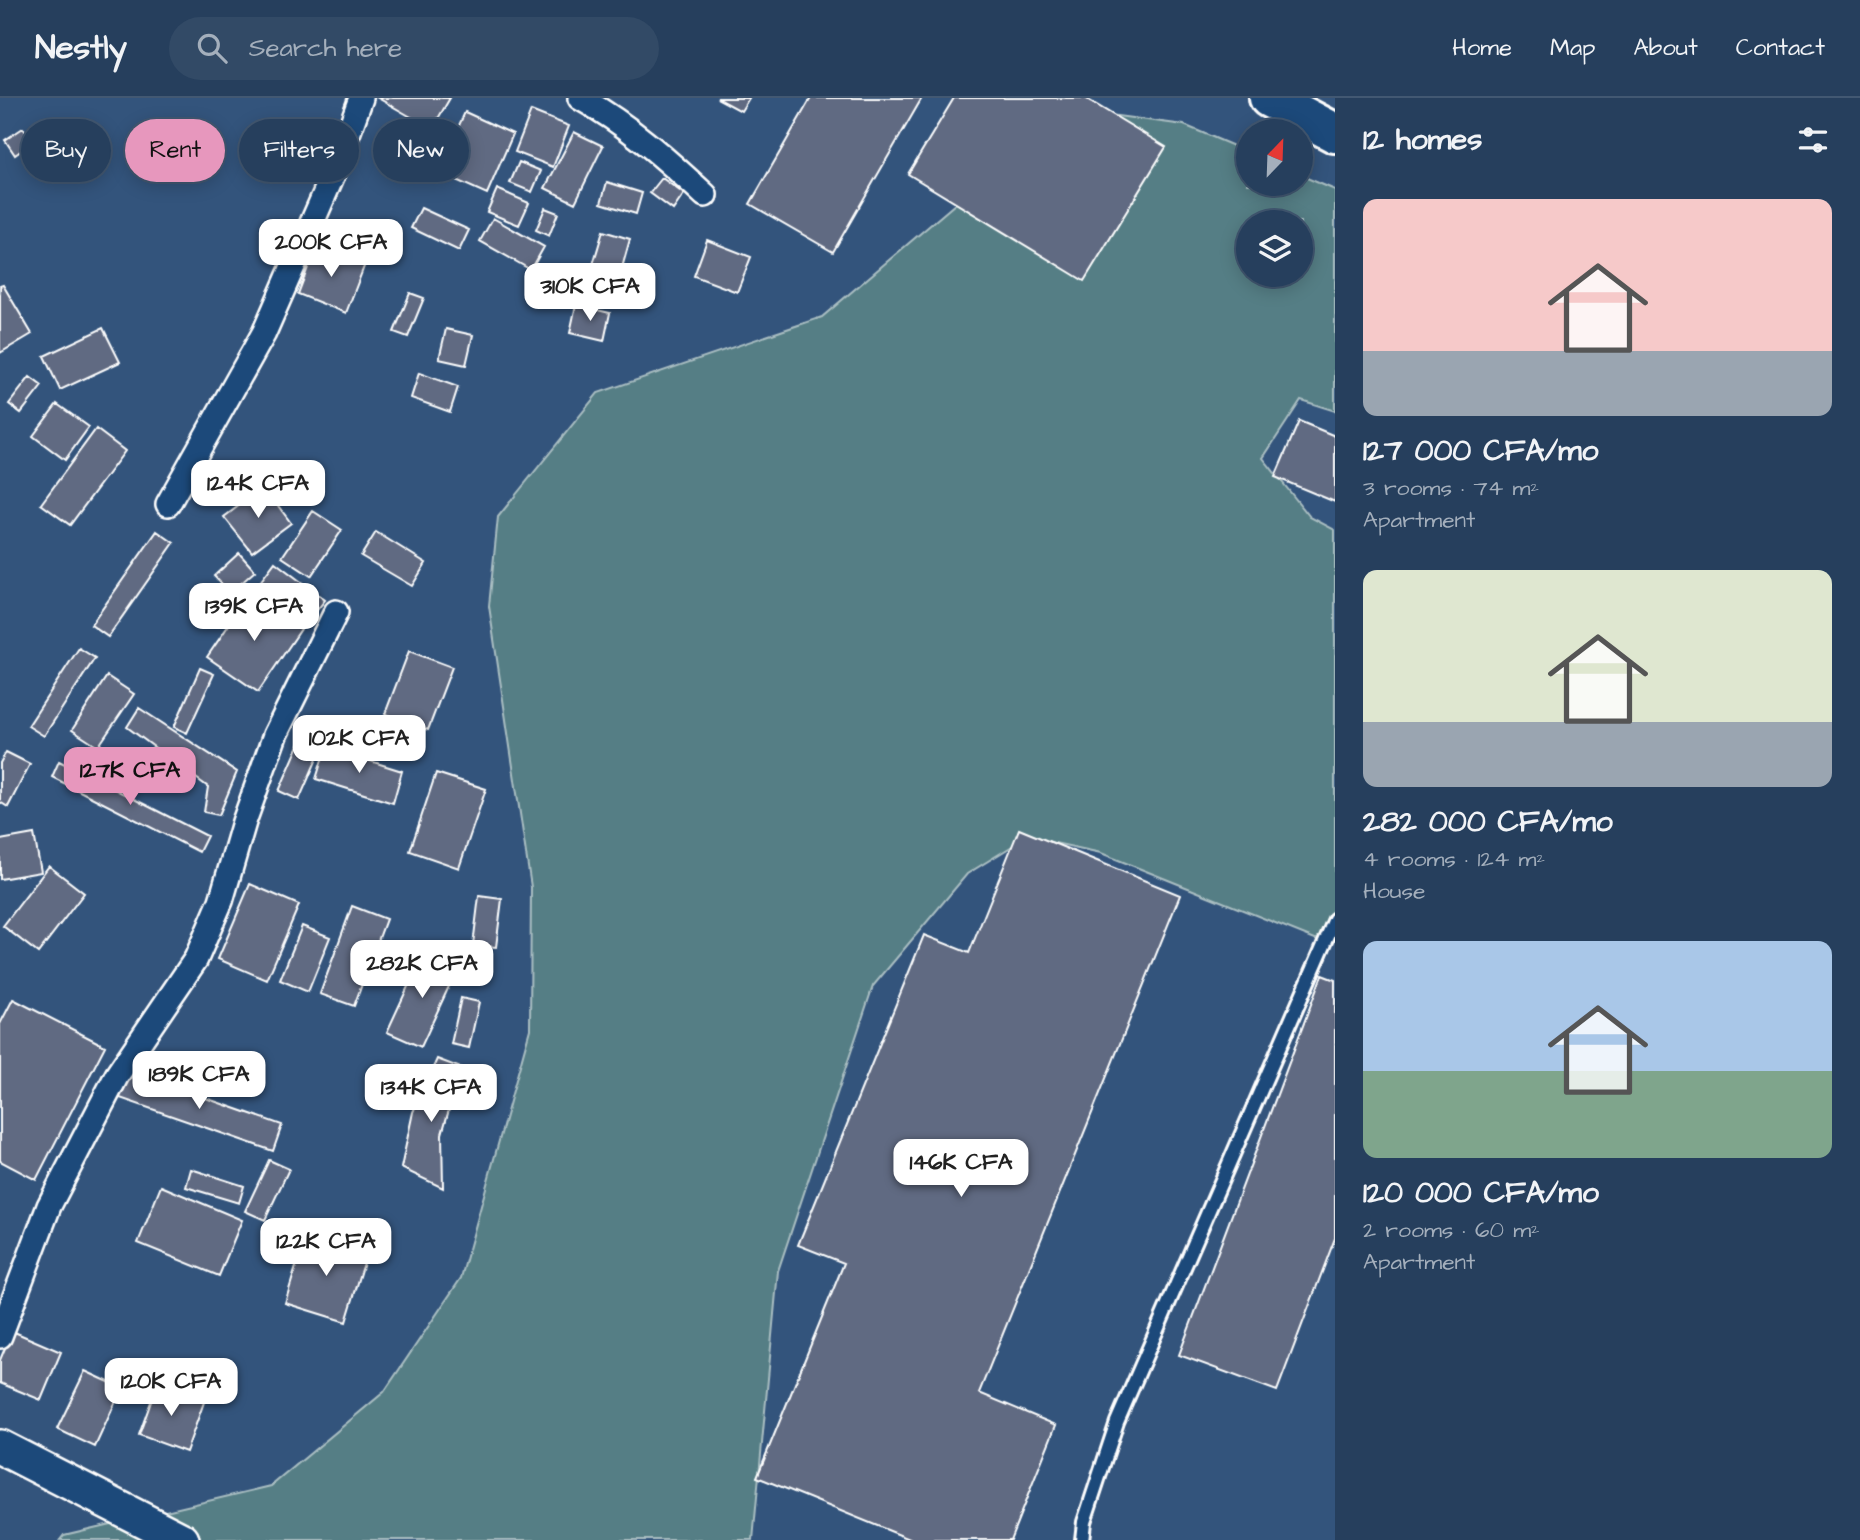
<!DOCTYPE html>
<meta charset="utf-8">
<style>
:root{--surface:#263f5d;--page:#324a66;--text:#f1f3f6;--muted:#a4afbc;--line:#425872;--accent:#e797bd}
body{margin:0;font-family:"Architects Daughter",sans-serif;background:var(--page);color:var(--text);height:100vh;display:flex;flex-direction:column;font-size:26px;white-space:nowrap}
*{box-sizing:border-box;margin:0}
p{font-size:23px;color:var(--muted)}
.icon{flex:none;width:38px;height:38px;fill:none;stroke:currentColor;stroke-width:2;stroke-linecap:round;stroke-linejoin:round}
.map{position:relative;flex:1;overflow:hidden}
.drawer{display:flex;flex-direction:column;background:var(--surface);width:525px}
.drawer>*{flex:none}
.guide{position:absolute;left:21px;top:21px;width:665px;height:63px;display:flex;gap:14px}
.needle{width:46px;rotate:23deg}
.tools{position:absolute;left:1236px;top:21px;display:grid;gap:14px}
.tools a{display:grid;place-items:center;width:77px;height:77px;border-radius:50%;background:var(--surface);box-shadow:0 4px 18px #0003,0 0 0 2px var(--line);font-size:35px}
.price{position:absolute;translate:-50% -60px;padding:0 16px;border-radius:14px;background:#fff;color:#222;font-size:23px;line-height:46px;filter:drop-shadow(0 2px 4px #0008)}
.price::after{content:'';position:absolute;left:50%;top:42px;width:21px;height:16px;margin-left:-10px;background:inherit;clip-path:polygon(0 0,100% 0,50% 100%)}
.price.active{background:var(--accent);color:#111}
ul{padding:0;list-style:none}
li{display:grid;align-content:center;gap:14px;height:371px;padding:0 28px}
li span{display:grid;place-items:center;height:217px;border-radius:14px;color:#555}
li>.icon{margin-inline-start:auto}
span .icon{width:126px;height:126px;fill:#fffc;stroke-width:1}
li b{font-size:30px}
h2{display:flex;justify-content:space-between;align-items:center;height:84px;padding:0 28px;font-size:30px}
.chip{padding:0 24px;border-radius:32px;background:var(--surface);box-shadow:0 4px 18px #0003,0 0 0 2px var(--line);font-size:24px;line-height:63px}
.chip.active{background:var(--accent);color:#111}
header{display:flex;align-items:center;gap:42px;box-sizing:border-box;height:98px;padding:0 35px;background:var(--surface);border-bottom:2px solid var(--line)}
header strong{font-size:33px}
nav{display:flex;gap:38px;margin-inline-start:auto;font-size:24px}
.search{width:490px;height:63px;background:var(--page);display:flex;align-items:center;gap:18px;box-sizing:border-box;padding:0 24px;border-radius:38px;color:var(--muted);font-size:26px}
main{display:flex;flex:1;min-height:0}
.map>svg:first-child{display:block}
.green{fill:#557e85;stroke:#aabec2;stroke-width:2;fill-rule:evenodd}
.building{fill:#616b82;stroke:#fff;stroke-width:2}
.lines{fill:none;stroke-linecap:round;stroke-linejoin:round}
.lane-casing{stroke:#fff;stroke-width:18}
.street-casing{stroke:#fff;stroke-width:28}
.secondary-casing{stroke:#fff;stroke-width:38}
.highway-casing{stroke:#fff;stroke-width:44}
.lane{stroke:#1f4a7a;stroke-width:12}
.street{stroke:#1f4a7a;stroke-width:23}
.secondary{stroke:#1f4a7a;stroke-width:33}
.highway{stroke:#1f4a7a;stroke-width:38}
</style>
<header>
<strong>Nestly</strong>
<div class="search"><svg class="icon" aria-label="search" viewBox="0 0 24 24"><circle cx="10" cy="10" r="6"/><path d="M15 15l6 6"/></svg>Search here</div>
<nav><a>Home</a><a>Map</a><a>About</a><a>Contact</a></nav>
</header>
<main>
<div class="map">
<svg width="1335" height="1442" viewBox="0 0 1335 1442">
<rect width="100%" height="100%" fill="#33547c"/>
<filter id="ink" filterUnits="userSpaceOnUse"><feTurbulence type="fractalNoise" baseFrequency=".0143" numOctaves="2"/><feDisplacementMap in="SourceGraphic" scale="14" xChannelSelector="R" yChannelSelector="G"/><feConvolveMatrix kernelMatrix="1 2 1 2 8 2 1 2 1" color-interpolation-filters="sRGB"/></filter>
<g filter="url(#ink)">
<path class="green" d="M1110,17L1184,27L1248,54V86H1300V77L1335,92V313L1301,302L1263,360L1310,419L1335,432V840L1320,843L1101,755L1027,739L967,776L873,888L778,1173L753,1442H60L64,1437L271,1388L384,1294L461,1180L530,931L531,789L489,508L498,419L598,295L822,219L1042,32ZM1248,124H1300V177H1248Z"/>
<path class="building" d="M378,0H450L432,31Z
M717,0H749L741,13Z
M811,0H922L833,154L750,106Z
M954,0H1085L1166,49L1084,183L908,76Z
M531,13L569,28L553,69L515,54Z
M465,14L513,36L487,96L438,74Z
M23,30L33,44L15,57L5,42Z
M574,34L603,48L575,105L545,90Z
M519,64L541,73L532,94L510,85Z
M662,80L684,96L673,112L650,95Z
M607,84L642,95L636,116L601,105Z
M497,91L529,105L519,127L487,114Z
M421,110L469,132L459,153L411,130Z
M545,110L558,115L549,138L536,132Z
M493,120L544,149L531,172L480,143Z
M603,133L630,141L617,188L589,180Z
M707,142L751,159L737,194L694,178Z
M317,146L365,166L346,215L298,196Z
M3,187L32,236L0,255V188Z
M410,195L424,200L408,239L394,234Z
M576,207L610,215L604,243L570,235Z
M103,230L120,264L60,292L44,258Z
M446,231L473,237L466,267L439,261Z
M419,275L458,289L450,314L411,300Z
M30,279L42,288L21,315L9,306Z
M57,306L89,329L65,362L33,338Z
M1299,323L1335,338V404L1275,379Z
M96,331L125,353L70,427L41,406Z
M264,389L291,425L252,454L224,419Z
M313,413L342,432L311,478L282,459Z
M157,433L174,445L108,539L91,527Z
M376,434L426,465L412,488L361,458Z
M239,455L255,473L230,495L214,478Z
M275,464L325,502L309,522L260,484Z
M250,496L301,531L258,594L207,559Z
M79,550L95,560L44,638L28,628Z
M409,553L452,569L428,632L385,616Z
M200,570L214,576L187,635L174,629Z
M107,578L134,596L98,649L72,632Z
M139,610L237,674L219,717L204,714L208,689L127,629Z
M306,631L326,640L299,702L279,693Z
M326,649L402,673L393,705L316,681Z
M6,654L30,666L8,709L0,704V665Z
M59,663L207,738L199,754L52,679Z
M436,675L486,691L459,770L410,753Z
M1019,731L1180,797L979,1295L1056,1327L1010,1442H912L757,1379L844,1165L798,1147L924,837L969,855Z
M34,736L41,774L0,781V742Z
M49,768L84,795L38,855L3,828Z
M250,786L299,807L267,882L218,861Z
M479,798L502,801L496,849L473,847Z
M352,808L386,821L354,908L320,896Z
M302,828L330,839L308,894L280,882Z
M423,856L457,871L421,949L387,934Z
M1322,877L1335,882V1140L1277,1293L1179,1257Z
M461,900L479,904L469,950L451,946Z
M13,901L105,948L36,1082L0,1063V926Z
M437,961L461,970L442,1036L443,1090L401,1070L413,1014Z
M126,972L282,1027L273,1053L117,999Z
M269,1062L289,1071L265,1122L245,1113Z
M191,1071L244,1088L239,1105L186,1089Z
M161,1088L242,1122L219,1178L138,1145Z
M306,1136L367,1155L346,1224L285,1205Z
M12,1233L61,1254L41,1302L0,1285V1262Z
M85,1273L122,1290L95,1349L57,1331Z
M157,1287L204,1304L186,1354L139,1337Z"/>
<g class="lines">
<defs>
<path id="lane" d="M1082,1442L1084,1424L1117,1324L1335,821"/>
<path id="street" d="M580,0C627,26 665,60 705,97
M168,406L264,235L335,72L361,0
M0,1238L49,1108L117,977L196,861L221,803L244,724L275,637L336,514"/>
<path id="secondary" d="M0,1349L182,1442"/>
<path id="highway" d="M1269,0L1335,35"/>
</defs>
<use href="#lane" class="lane-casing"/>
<use href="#street" class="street-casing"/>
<use href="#secondary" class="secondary-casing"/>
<use href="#highway" class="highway-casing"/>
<use href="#lane" class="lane"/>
<use href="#street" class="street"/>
<use href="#secondary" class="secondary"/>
<use href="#highway" class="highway"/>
</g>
</g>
</svg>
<div class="tools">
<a><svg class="needle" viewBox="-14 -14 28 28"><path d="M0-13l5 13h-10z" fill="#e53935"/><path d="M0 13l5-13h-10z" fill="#a4afbc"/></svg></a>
<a><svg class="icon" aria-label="layers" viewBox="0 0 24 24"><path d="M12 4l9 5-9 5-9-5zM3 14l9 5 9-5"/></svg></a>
</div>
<b class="price" style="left:331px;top:181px">200K CFA</b>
<b class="price" style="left:590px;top:225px">310K CFA</b>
<b class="price" style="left:258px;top:422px">124K CFA</b>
<b class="price" style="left:254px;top:545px">139K CFA</b>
<b class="price" style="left:359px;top:677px">102K CFA</b>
<b class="price active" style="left:130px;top:709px">127K CFA</b>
<b class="price" style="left:422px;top:902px">282K CFA</b>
<b class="price" style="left:199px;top:1013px">189K CFA</b>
<b class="price" style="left:431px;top:1026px">134K CFA</b>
<b class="price" style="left:961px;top:1101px">146K CFA</b>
<b class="price" style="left:326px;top:1180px">122K CFA</b>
<b class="price" style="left:171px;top:1320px">120K CFA</b>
<div class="guide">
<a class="chip">Buy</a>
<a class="chip active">Rent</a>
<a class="chip">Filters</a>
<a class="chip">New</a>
</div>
</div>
<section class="drawer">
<h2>12 homes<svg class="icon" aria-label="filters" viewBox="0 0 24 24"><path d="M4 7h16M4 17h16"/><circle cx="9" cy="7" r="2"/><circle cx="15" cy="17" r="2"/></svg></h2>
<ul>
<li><span style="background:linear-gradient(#f6c9c9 70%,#9aa5b1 0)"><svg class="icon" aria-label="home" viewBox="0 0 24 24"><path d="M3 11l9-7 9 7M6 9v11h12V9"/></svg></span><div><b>127 000 CFA/mo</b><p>3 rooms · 74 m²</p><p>Apartment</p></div></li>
<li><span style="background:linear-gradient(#dfe7d0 70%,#9aa5b1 0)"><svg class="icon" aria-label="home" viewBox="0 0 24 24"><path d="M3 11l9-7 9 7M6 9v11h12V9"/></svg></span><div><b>282 000 CFA/mo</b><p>4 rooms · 124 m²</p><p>House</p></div></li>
<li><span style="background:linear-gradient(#a9c7e8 60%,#7fa58c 0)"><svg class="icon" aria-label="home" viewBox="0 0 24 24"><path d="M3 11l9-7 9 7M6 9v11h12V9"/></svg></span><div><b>120 000 CFA/mo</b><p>2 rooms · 60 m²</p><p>Apartment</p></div></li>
</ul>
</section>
</main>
